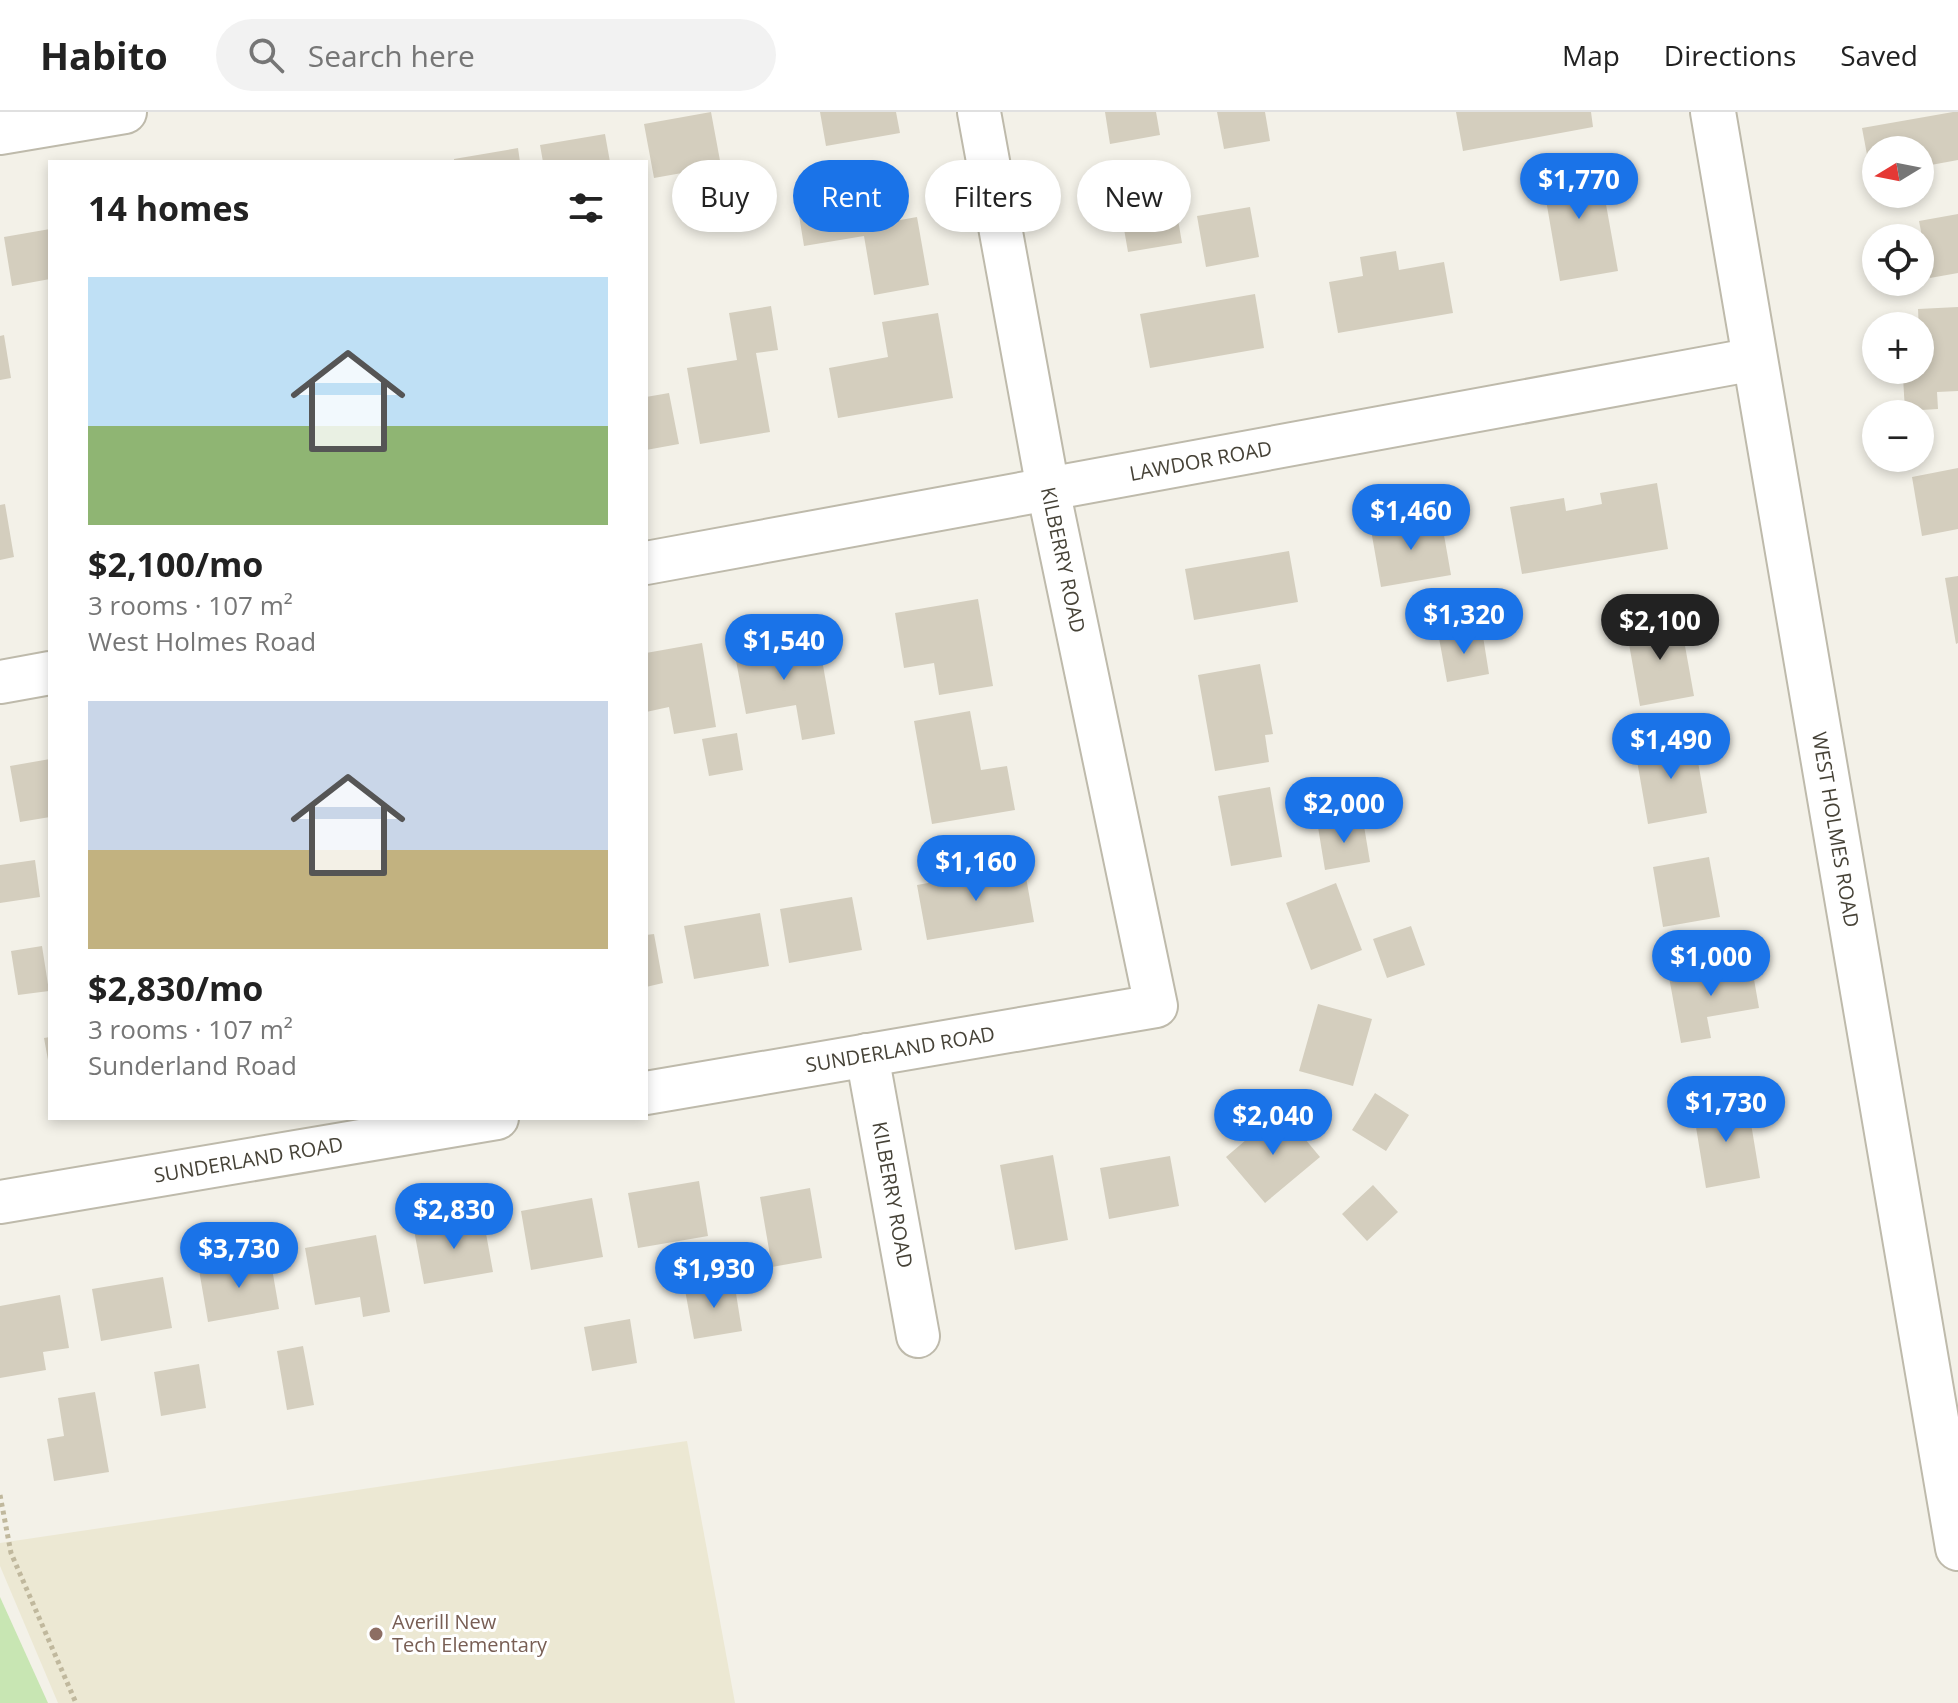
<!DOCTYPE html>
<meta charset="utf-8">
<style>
:root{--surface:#fff;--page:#f2f2f2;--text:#222;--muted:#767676;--line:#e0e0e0;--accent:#1a73e8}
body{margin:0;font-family:"Open Sans",sans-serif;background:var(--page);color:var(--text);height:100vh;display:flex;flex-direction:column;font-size:30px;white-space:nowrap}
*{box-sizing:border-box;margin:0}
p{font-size:26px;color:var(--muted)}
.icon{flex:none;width:44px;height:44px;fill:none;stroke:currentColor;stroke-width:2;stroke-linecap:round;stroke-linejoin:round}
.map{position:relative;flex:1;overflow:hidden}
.sheet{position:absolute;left:48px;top:48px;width:600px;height:960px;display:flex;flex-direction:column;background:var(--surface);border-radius:0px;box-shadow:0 4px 12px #0003}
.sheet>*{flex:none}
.top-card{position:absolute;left:672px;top:48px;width:760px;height:72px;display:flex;gap:16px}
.needle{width:52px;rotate:260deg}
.tools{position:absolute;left:1862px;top:24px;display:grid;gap:16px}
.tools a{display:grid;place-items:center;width:72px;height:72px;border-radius:50%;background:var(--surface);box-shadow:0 4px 12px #0003;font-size:40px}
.price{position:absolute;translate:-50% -68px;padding:0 18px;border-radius:28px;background:var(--accent);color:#fff;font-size:26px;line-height:52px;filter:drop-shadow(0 2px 4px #0008)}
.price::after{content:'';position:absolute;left:50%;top:48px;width:24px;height:18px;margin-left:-12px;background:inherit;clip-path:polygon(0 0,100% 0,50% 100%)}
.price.selected{background:#222;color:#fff}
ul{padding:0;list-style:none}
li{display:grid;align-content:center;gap:16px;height:424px;padding:0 40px}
li span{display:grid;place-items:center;height:248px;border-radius:0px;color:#555}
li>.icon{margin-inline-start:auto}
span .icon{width:144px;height:144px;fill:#fffc;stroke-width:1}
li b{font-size:34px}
h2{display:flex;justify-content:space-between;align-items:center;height:96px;padding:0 40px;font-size:34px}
.tag{padding:0 28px;border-radius:36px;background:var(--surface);box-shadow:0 4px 12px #0003;font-size:28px;line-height:72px}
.tag.selected{background:var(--accent);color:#fff}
header{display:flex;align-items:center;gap:48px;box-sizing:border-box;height:112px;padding:0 40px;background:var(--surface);border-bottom:2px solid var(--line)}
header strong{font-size:38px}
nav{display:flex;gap:44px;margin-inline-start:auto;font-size:28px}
.search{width:560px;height:72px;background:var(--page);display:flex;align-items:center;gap:20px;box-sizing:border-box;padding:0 28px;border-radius:44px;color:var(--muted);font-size:30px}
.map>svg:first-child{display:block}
.education{fill:#ece8d3}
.green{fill:#c8e6b3}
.building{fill:#d4cebe}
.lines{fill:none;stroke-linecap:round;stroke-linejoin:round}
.minor-casing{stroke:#bebaab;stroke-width:46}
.tertiary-casing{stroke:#bebaab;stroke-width:48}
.path{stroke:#c0b89d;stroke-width:5;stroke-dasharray:4 4;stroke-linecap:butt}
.minor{stroke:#fff;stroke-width:42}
.tertiary{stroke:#fff;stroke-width:44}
.education-dot{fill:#8d6e63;stroke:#fff;stroke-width:3}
.labels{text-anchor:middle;stroke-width:6;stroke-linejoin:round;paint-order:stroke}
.street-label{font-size:20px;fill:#464237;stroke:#fff}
.education-label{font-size:20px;fill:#785e54;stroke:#fff;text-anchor:start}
</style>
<header>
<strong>Habito</strong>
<div class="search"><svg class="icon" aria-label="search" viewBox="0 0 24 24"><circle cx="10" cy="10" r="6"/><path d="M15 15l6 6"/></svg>Search here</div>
<nav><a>Map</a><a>Directions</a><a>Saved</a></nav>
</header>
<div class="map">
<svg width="1958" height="1591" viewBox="0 0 1958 1591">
<rect width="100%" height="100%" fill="#f3f1e8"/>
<path class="education" d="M687,1329L735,1591H58L0,1454V1431Z"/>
<path class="green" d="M0,1485L48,1591H0Z"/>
<path class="building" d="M711,0L721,54L654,66L644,12Z
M820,0H896L900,21L826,34Z
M1105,0H1156L1160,23L1110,32Z
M1217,0H1265L1270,29L1224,37Z
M1456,0H1591L1593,15L1463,39Z
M1953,0H1958V48L1920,55V38H1876V63L1871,64L1862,16Z
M605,22L610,50H543L540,33Z
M518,36L520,50H454V47Z
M1598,48L1618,159L1560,169L1541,59Z
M1170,61L1182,131L1128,140L1116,71Z
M839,84L845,118L917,105L929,173L874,183L864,124L804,134L797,91Z
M1250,95L1259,145L1206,155L1197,104Z
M1958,102V161L1930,166L1919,109Z
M50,117V167L12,174L4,125Z
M1396,139L1399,158L1444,150L1453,201L1338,221L1329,170L1363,164L1360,145Z
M1255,182L1264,236L1150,256L1140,202Z
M771,194L778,238L756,241L770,320L700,332L687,256L737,248L729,201Z
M1958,195V279L1937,280L1938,297L1905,299L1903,265L1921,264L1918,197Z
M938,201L953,286L838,306L829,256L888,245L882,210Z
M4,223L11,266L0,268V224Z
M669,281L679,332L646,338V285Z
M1958,356V417L1922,424L1912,365Z
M1657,371L1668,437L1522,462L1510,395L1564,386L1566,399L1602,392L1600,381Z
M5,392L14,445L0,448V393Z
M1441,406L1451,463L1381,475L1371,418Z
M1289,439L1298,490L1194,508L1185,457Z
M1958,464V531L1956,532L1945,466Z
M978,487L993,574L939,583L934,551L904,556L895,501Z
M1680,506L1694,584L1640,594L1626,515Z
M1482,518L1489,562L1447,570L1439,526Z
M777,519L781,543L820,536L835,622L802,628L796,593L746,602L732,527Z
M702,531L716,615L674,622L669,595L646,600V541Z
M1260,552L1273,622L1265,623L1269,650L1215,659L1198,563Z
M970,599L981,658L1007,654L1015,698L932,712L914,609Z
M737,621L743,658L709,664L702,627Z
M1694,627L1707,701L1648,712L1635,637Z
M50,647V705L20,710L10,654Z
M1270,675L1282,745L1231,754L1218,684Z
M1363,708L1370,750L1325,758L1318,715Z
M1709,745L1720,805L1663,815L1653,755Z
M35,748L40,785L0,791V753Z
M1024,754L1034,810L927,828L917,773Z
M1336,771L1362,838L1311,858L1286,791Z
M852,785L862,838L789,851L780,797Z
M760,801L769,854L694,867L684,814Z
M1411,814L1425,853L1387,866L1373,827Z
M654,822L663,871L646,875V823Z
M42,834L49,879L18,883L11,839Z
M1751,850L1759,896L1707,905L1711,926L1681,931L1669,865Z
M1318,892L1372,907L1353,974L1299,959Z
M50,925V948H48L44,926Z
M1375,981L1409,1003L1386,1039L1352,1018Z
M1747,987L1760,1066L1706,1076L1693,997Z
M1281,998L1320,1045L1265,1091L1226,1045Z
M1053,1043L1068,1128L1015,1138L1000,1053Z
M1170,1044L1179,1094L1109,1107L1100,1056Z
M699,1069L708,1124L638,1136L628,1081Z
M1373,1073L1398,1100L1367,1129L1342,1102Z
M810,1076L822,1146L772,1155L760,1085Z
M592,1086L603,1145L531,1158L521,1099Z
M483,1105L493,1160L424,1172L414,1118Z
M376,1123L390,1200L363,1205L360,1185L315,1193L305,1136Z
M270,1145L279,1197L208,1210L199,1158Z
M163,1165L172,1216L101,1229L92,1177Z
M734,1169L742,1219L694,1227L685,1178Z
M60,1183L69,1236L43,1240L46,1258L0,1266V1194Z
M630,1207L637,1251L592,1259L584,1215Z
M303,1234L314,1293L287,1298L277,1239Z
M199,1252L206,1296L161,1304L154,1260Z
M95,1280L109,1360L54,1369L47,1327L64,1324L58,1286Z"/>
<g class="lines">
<defs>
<g id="minor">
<path d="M0,21L125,0"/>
<path id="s1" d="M646,451L1755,247"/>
<path d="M0,570L50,561"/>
<path id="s2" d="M867,943L918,1224"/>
<path id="s3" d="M646,981L1156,894L1048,377L979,0"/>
<path id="s4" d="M0,1090L497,1006"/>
</g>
<g id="tertiary">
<path id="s5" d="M1713,0L1958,1436"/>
</g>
</defs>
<use href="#minor" class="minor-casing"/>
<use href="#tertiary" class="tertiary-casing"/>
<path class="path" d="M0,1383L11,1441L76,1591"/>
<use href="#minor" class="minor"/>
<use href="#tertiary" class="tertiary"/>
</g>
<circle class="education-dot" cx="376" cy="1522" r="8"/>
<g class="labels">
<g class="street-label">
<text dy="7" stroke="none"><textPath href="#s1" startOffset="564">LAWDOR ROAD</textPath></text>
<text transform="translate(1063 448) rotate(78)" y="7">KILBERRY ROAD</text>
<text dy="7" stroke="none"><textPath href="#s5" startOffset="728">WEST HOLMES ROAD</textPath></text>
<text dy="7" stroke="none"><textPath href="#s3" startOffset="258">SUNDERLAND ROAD</textPath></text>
<text dy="7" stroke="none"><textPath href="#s4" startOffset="252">SUNDERLAND ROAD</textPath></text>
<text dy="7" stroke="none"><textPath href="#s2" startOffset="142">KILBERRY ROAD</textPath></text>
</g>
<g class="education-label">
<text x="392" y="1517">Averill New<tspan x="392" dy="23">Tech Elementary</tspan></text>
</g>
</g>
</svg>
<div class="tools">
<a><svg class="needle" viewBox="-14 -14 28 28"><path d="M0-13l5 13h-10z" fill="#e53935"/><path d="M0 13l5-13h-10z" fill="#767676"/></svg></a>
<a><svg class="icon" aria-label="locate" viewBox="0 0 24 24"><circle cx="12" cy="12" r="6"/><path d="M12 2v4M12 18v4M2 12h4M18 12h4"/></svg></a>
<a>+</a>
<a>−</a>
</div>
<b class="price" style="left:1579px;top:109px">$1,770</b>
<b class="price" style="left:1411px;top:440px">$1,460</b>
<b class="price" style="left:1464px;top:544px">$1,320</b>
<b class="price selected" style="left:1660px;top:550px">$2,100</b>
<b class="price" style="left:784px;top:570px">$1,540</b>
<b class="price" style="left:1671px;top:669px">$1,490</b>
<b class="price" style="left:1344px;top:733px">$2,000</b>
<b class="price" style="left:976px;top:791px">$1,160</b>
<b class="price" style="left:1711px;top:886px">$1,000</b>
<b class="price" style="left:1726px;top:1032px">$1,730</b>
<b class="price" style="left:1273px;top:1045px">$2,040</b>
<b class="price" style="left:454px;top:1139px">$2,830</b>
<b class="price" style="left:239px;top:1178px">$3,730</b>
<b class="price" style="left:714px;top:1198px">$1,930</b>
<div class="top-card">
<a class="tag">Buy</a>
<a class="tag selected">Rent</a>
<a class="tag">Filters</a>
<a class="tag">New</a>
</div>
<section class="sheet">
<h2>14 homes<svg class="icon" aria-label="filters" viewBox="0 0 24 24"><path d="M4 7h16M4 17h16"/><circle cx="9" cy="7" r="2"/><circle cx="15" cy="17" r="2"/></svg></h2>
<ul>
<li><span style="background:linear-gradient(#bfe0f5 60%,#8fb573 0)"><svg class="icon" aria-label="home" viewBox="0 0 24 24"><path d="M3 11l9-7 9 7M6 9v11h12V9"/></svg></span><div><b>$2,100/mo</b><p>3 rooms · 107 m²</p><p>West Holmes Road</p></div></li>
<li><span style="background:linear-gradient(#c9d6e8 60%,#c2b280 0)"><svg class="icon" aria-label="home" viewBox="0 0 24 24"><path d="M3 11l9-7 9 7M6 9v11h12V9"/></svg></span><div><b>$2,830/mo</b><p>3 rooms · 107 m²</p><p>Sunderland Road</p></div></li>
</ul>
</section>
</div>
